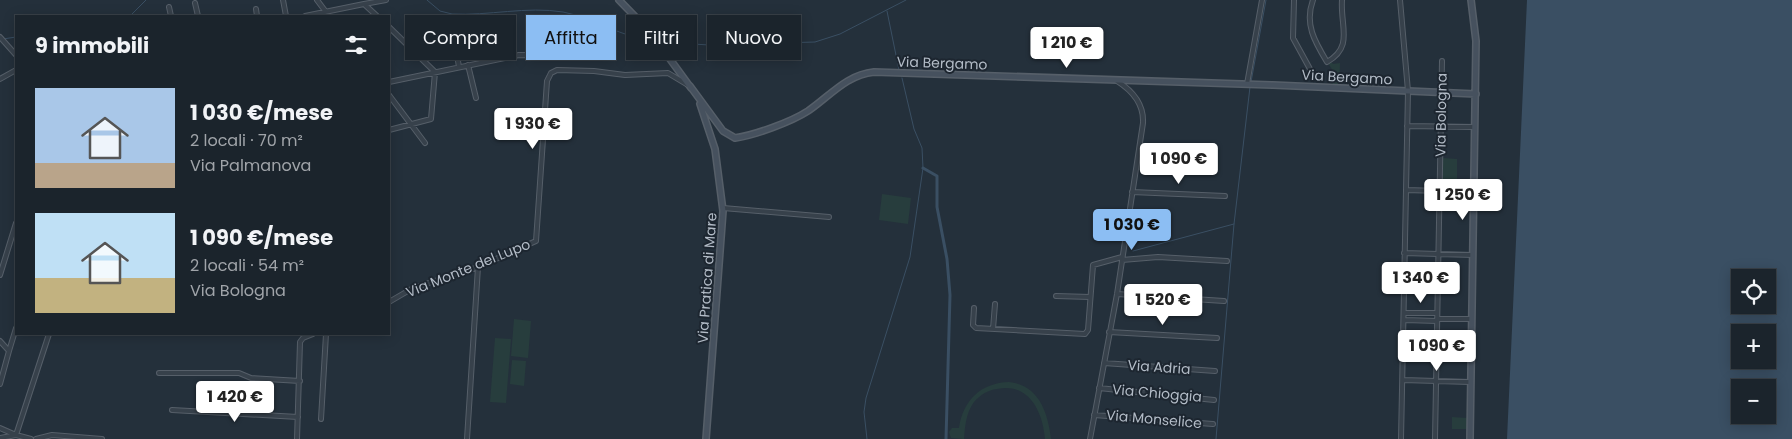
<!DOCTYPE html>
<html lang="it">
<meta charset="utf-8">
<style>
:root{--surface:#1b242c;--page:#242c34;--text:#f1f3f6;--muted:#a0a4a9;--line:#394148;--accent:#8cbef3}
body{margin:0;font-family:Poppins,sans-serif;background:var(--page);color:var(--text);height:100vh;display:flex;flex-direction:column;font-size:19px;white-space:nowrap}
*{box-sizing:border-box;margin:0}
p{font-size:16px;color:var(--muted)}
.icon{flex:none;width:28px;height:28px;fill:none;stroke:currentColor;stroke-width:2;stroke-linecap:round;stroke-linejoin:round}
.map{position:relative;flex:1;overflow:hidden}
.details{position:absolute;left:15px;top:15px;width:375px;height:320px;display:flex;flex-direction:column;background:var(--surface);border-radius:0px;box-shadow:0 2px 12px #0003,0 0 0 1px var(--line)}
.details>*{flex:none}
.hud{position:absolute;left:405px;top:15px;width:475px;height:45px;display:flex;gap:10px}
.fabs{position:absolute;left:1731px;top:269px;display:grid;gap:10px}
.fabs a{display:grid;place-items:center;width:45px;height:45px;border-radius:0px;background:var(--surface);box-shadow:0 2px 12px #0003,0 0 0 1px var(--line);font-size:25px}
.price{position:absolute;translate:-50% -42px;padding:0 11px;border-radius:5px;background:#fff;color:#222;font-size:16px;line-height:32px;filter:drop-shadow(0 1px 2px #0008)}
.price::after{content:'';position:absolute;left:50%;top:30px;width:15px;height:11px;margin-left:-8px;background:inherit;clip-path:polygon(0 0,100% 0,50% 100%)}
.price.selected{background:var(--accent);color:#111}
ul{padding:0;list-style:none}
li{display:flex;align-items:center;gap:15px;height:125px;padding:0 20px}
li span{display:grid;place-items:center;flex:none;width:140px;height:100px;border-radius:0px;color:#555}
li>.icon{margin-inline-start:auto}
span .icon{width:60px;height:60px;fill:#fffc;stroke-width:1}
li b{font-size:21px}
h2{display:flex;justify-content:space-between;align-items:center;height:60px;padding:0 20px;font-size:21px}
.chip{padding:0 18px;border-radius:0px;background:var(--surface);box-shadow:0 2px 12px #0003,0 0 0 1px var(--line);font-size:18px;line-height:45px}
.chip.selected{background:var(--accent);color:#111}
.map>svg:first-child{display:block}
.green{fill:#273d3d}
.water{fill:#3a4f63;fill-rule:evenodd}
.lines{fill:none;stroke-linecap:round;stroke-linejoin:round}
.stream{stroke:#3a4f63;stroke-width:1}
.canal{stroke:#3a4f63;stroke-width:3}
.street-casing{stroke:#565f69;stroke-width:6}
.secondary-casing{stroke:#565f69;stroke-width:8}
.street{stroke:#37414b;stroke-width:4}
.secondary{stroke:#46515e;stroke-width:5}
.labels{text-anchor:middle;stroke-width:4;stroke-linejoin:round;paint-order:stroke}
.street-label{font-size:14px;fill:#b3bcc7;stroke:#1d2630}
</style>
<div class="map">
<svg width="1792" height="439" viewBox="0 0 1792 439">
<rect width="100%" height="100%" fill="#24303b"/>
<path class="green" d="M1331,62L1333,64L1340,63L1339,87L1332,86L1333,71L1328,63Z
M1443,158L1457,159V189H1442Z
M882,194L911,198L908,224L879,220Z
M514,319L531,321L528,358L511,356Z
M495,338L511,339L506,403L490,402Z
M512,360L526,361L524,386L510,384Z
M1009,382C1039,385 1048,413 1051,439H1045C1043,412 1029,382 997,389C988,390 980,395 974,402C966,413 965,426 964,439L951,438L949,432L952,428H959C963,400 981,383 1009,382Z
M1452,417L1467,418V429H1452Z"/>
<path class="water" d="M1527,0H1792V439H1507ZM1740,278H1768V305H1740ZM1740,332H1768V360H1740ZM1740,388H1768V415H1740Z"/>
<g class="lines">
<path class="stream" d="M427,0L440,11L452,14C488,16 527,6 563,12C595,18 622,38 654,41
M887,11L899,70
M130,16L146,0
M3,39L16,37
M661,42L709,45L815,42L840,34L906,0
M1251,82L1266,0
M1133,251L1234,224
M867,439L864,412L866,398L910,257L923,168L922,148L914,129L902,78
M1216,439L1234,224L1250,87"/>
<path class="canal" d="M923,168L937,176V207L947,259L950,295L946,439"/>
<defs>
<path id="street" d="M283,0L286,16
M317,0L329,16
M1294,0L1293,38L1310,69
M1313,0C1304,24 1315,42 1327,62C1354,47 1340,26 1342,0
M1400,0L1408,91L1401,439
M195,3L198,16
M364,4L386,0
M169,7L171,16
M256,9L257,16
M305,16L364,4L377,16
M389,27L435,72L431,119L389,130
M0,37L16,55
M480,44L484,61
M456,49L459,67
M553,54L554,33
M468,65L476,98
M0,79L16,70
M389,82L519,55L604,56
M1247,84L1262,0
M389,95L425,143
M1407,126L1475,127
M1406,190L1474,192
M1132,192L1225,196
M723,208L829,217
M1404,253L1473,255
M1122,260L1158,257L1227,261
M0,275L16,223
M1117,294L1224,301
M1056,296L1090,297
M389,302L413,288L478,267L536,241L547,81L551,73L557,70L594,71L625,75L668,73L688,85
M974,308L973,325L976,328L1085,334L1088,330L1093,265L1122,257
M1405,313H1437
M1437,319H1471
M1405,320L1437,321
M993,329L995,304
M1109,332L1217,338
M0,341L9,351L0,384
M9,351L16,328
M1104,363L1215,371
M159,373H239L251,378L300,381
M1403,380L1470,382
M1099,388L1214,400
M172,410L298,417
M1094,415L1213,424
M321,419L326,334
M0,428L16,435
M16,435L49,334
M0,438L16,435L31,439
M36,439L52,435L102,439
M297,439L300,342L303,338L313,334
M467,439L478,267
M1090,439L1117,294L1143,123C1144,104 1133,91 1117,81
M1435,439L1442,61"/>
<path id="secondary" d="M619,0L651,33L691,88
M690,86L723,131L735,138C755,135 791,122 808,111C830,96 846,75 874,72L1273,85L1476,94
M700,104L715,149L723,211L706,439
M1470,439L1476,41L1471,0"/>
</defs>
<use href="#street" class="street-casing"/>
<use href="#secondary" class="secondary-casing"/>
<use href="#street" class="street"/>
<use href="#secondary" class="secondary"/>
</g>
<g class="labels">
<g class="street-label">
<text transform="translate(942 63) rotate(2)" y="5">Via Bergamo</text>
<text transform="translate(1347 77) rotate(3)" y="5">Via Bergamo</text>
<text transform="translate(1441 115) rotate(-89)" y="5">Via Bologna</text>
<text transform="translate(468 268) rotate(-22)" y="5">Via Monte del Lupo</text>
<text transform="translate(707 278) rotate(-86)" y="5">Via Pratica di Mare</text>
<text transform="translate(1159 367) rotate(4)" y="5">Via Adria</text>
<text transform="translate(1157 393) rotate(5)" y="5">Via Chioggia</text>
<text transform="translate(1154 419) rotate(5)" y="5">Via Monselice</text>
</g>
</g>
</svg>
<div class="fabs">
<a><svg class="icon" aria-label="locate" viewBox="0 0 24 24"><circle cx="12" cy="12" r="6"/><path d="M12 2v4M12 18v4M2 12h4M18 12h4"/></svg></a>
<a>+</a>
<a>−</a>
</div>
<b class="price" style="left:1067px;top:69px">1 210 €</b>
<b class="price" style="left:533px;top:150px">1 930 €</b>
<b class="price" style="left:1179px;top:185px">1 090 €</b>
<b class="price" style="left:1463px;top:221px">1 250 €</b>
<b class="price selected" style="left:1132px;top:251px">1 030 €</b>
<b class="price" style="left:1421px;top:304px">1 340 €</b>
<b class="price" style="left:1163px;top:326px">1 520 €</b>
<b class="price" style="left:1437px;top:372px">1 090 €</b>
<b class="price" style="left:235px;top:423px">1 420 €</b>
<div class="hud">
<a class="chip">Compra</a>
<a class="chip selected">Affitta</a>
<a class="chip">Filtri</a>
<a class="chip">Nuovo</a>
</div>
<section class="details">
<h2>9 immobili<svg class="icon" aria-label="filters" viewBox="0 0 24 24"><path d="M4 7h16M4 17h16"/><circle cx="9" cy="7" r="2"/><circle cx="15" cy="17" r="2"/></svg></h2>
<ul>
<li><span style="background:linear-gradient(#a9c7e8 75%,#b9a48a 0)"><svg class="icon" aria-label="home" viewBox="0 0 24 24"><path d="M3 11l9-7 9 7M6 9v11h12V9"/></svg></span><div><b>1 030 €/mese</b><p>2 locali · 70 m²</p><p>Via Palmanova</p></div></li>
<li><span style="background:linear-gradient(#bfe0f5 65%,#c2b280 0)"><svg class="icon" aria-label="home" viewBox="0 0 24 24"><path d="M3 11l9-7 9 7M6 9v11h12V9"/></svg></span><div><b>1 090 €/mese</b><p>2 locali · 54 m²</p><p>Via Bologna</p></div></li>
</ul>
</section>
</div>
